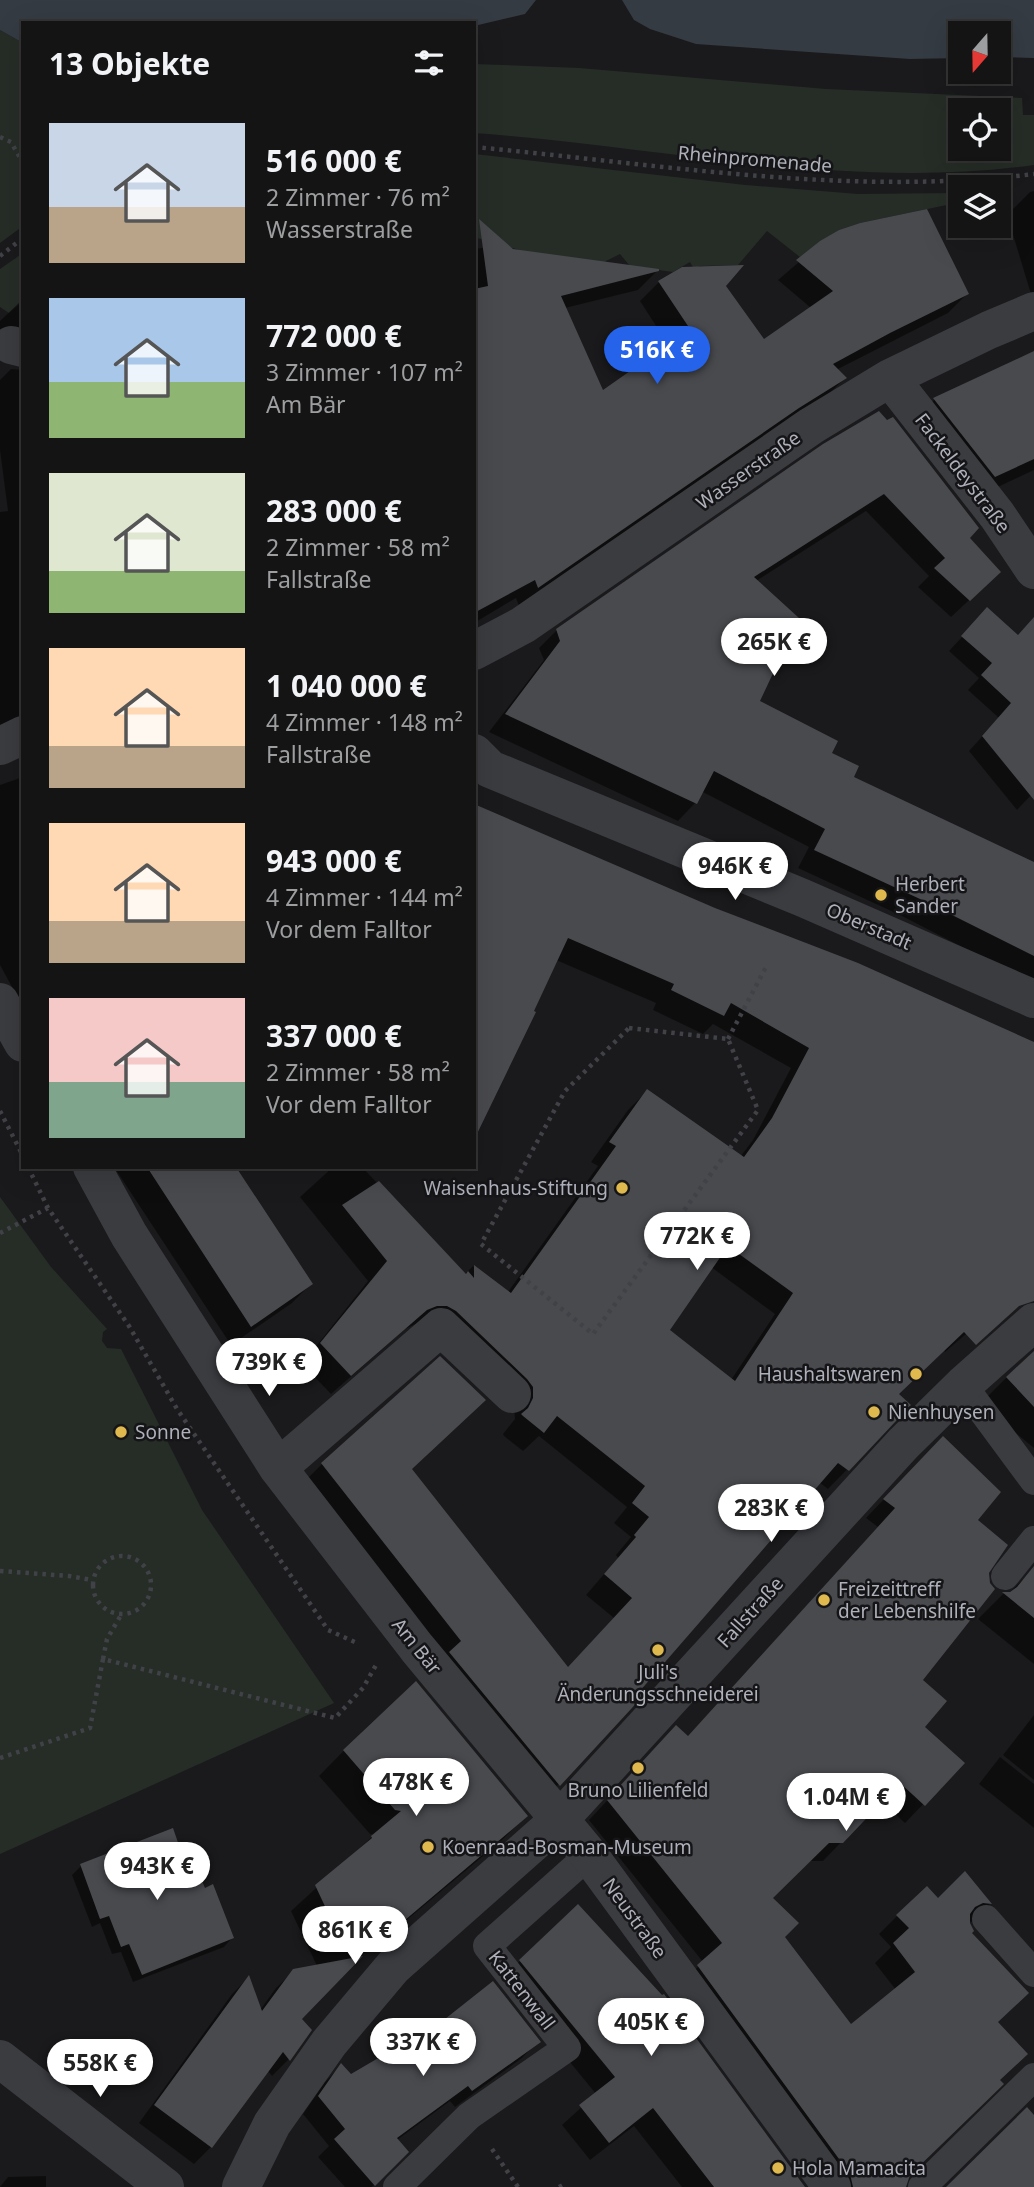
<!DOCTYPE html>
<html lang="de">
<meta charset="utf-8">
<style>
:root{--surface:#141415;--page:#1d1d1e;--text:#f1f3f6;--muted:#9d9ea0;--line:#333334;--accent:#2563eb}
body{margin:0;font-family:"Noto Sans",sans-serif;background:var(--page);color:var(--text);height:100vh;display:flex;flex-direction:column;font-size:26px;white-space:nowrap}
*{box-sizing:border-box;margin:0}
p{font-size:23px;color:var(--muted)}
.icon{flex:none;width:38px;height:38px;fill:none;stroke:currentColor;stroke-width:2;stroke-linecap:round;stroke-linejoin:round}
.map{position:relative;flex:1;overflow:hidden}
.panel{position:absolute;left:21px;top:21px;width:455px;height:1148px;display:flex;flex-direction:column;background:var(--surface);border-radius:0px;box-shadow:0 7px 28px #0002,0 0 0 2px var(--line)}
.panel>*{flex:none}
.needle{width:46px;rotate:200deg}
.buttons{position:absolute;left:948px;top:21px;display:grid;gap:14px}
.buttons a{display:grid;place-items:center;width:63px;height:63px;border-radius:0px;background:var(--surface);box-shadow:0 7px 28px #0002,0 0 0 2px var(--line);font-size:35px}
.price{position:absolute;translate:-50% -60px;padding:0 16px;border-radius:24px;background:#fff;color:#222;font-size:23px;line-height:46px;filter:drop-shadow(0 2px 4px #0008)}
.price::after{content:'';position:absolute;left:50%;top:42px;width:21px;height:16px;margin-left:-10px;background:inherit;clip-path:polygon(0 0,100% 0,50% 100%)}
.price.selected{background:var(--accent);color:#fff}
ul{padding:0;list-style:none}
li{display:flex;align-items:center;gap:21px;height:175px;padding:0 28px}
li span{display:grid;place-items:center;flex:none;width:196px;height:140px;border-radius:0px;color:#555}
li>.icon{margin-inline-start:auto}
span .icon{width:84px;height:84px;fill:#fffc;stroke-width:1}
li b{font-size:30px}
h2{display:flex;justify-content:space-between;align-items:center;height:84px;padding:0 28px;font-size:30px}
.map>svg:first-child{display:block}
.green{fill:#262d27;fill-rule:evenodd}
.water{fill:#353b43}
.shadow{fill:#0007;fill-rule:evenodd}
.building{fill:#494a4e;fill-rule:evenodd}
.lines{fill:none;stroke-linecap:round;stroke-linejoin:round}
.path{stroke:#414247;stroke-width:4.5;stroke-dasharray:3.5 5;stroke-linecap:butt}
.service{stroke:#3b3c40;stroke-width:28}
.minor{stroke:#3b3c40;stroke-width:38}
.poi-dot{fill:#dfb94e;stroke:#151517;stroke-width:2.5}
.labels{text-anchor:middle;stroke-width:5;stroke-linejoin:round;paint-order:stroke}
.street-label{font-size:19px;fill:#aeb0ba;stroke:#151517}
.poi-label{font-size:19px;fill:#aeb0ba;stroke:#151517;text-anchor:start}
</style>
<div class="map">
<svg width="1034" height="2187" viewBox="0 0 1034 2187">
<rect width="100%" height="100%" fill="#1a1a1c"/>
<path class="green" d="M0,30L23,43V226L0,243Z
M474,64L579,68L826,89L1022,98L1023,115H1034V165C847,191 660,146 474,133ZM961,110H999V149H961Z
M474,154L745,185L858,194L961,193V202L860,223L839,230L800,257L767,231L738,265L700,266L694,269L690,262L673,272L630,266L620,254L604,262L545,257L542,253L537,255L474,237Z
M23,253V301L9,313L0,307V269Z
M0,1197L51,1267L107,1329L103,1332L102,1341L107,1348L121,1349L202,1510L334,1703L0,1854Z"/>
<path class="water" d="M0,0H536L525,14L474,26V23L234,21L227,23H23V43L0,30Z
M622,0H1034V58L999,57V33H961V58L910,59L696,44L650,29L634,20Z"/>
<path class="shadow" d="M1034,191V304L1007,215L1030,192Z
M821,243L967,294L948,313L836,370L845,378L826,397L519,606L516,598L474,623V249L505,245L512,251L657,271L638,290L565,308L602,393L669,346L640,301L659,282L724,286L764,341L811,308L778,280Z
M23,299V357L0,344V321Z
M1034,353V470L972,499L912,422L934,400Z
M11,369L23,370V720L0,725V512L8,511L0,450V380Z
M824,446L967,538L981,589L951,617L918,587L929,576L866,511L756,581L757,702L830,753L851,778L1034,865V984L902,916L798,868L809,847L701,791L695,803L678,821L489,732L544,660L539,648L557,630Z
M974,624L1034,657V792L1017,810L969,751L999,718L968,690L979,678L949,651Z
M23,777V1007L0,965V785Z
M474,806L1034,1044V1276L945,1352L944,1350L897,1394L909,1406L828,1489L819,1482L636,1692L641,1696L540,1804L303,1483L322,1464L410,1470L567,1669L614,1618L586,1595L618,1558L616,1555L631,1537L614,1523L627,1507L539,1436L523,1451L504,1436L503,1434L515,1419L514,1407L416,1324L405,1329L331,1394L302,1364L368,1281L300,1197L333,1167H362L464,1275L473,1266L508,1292L598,1166L591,1162L628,1110L647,1091L740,1157L753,1140L791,1068L713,1024L703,1034L653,1010L656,1003L556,960ZM711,1267L775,1314L731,1380L668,1330Z
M114,1167H234L311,1284L292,1303L231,1345Z
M1034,1357V1448L980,1404L1006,1378Z
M924,1457L975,1521L920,1680L923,1728L963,1763L905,1823L881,1801L823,1861H808L771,1898L782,1937L851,2026L896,1990L875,1963L891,1947L879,1934L897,1916L938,1900L965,1873L990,1904L972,1922L967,1921L996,2023L998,2081L896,2187H827L679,1985L703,1962L589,1820L658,1746L688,1737L878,1527L866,1518Z
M1034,1569V1664L978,1619L1003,1594L1009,1593Z
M416,1683L526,1816L501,1841L371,1950L351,1959L300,2019L310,2030L288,2060L272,2076L267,2070L211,2147L194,2164L139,2123L232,1994L248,1978L260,2010L276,1988L294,1971L317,1966L291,1911L374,1835L370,1834L319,1776L368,1726Z
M1034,1715V1780L1003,1755Z
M1000,1757L1034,1784V1828L979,1784Z
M172,1831L183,1862L204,1890L232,1938L224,1947L133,1982L121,1952L112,1954L100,1923L92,1927L72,1875L81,1866Z
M520,1961L803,2187H682L634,2126L590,2160L562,2125L596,2094L502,1979Z
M538,2041L522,2058L455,2107L450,2101L397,2140L407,2152L372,2187H345L318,2157L329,2146L303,2114L325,2082L341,2066L350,2076Z
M46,2176V2187H0L8,2177Z"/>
<path class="building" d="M927,209L969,294L890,333L833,364L847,378L799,408L538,588L535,580L474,613V289L488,286L479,219L513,249L659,269V271L561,296L603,390L690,329L658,281L682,267L744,265L726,286L764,339L833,291L796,260L820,241L839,230L860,223Z
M1034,351V459L995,477L933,398Z
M879,411L887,420L893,417L979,528L970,538L1001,572L970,601L934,568L945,558L884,494L754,577L799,618L760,701L838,741L832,753L859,766L854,777L1034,862V956L920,899L814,850L825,829L714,771L697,804L505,714L560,641L556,629L823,444Z
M987,607L1018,635L1034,617V800L982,736L1011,703L981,675L992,663L961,636Z
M474,804L715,908L858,963L1034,1042V1301L1019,1306L976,1345L964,1332L899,1394L911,1405L849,1471L838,1463L639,1692L643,1696L560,1786L449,1652L461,1641L321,1463L440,1356L486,1400L412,1469L568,1667L632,1598L604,1574L636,1537L634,1535L649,1517L632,1503L645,1486L557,1416L544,1433L523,1416L521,1414L528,1408L533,1398V1387L527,1379L456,1311L447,1306H437L427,1310L351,1376L320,1343L387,1261L342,1205L379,1181L466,1274L468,1271L474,1278V1265L511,1293L616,1146L609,1142L647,1089L744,1157L772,1118L809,1048L731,1003L724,1016L671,990L674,984L568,938L534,1011L536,1012L474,1140ZM728,1246L793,1293L735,1381L670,1330Z
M147,1167H236L313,1284L251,1327Z
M1034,1351V1407L1006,1377Z
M943,1436L1001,1492L978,1520L1008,1545L989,1573L990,1583L995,1589L923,1680L947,1701L925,1727L965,1763L925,1806L900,1783L843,1843H829L773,1898L799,1923L785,1937L851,2024L915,1972L893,1943L909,1928L896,1915L927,1886L938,1898L965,1871L992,1904L983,1903L975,1907L970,1914V1923L974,1931L972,1933L1029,1993L998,2022L1028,2054L1000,2080L1004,2084L910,2175L906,2187H853L850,2174L697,1965L722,1943L607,1800L676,1725L688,1736L895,1508L883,1499Z
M1034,1566V1618L1002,1592H1010L1017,1587Z
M416,1681L528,1816L398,1926L345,1949L315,1885L372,1838L371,1836L401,1811L395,1810L343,1750Z
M173,1828L184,1860L192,1857L205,1888L213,1884L234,1938L142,1975L129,1944L121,1947L109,1916L100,1919L80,1864Z
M578,1904L662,1995L664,1994L805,2187H714L653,2108L609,2143L579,2105L615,2077L519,1960Z
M363,1956L302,2019L312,2030L290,2061L283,2052L212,2148L154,2105L249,1975L262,2011L293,1969Z
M493,1981L541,2042L472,2091L468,2086L397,2138L409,2152L375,2186L334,2139L345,2129L318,2096L341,2063L351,2074L445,2019Z
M1027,2107L1034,2115V2187H946Z"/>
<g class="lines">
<path class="path" d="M0,137L11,142L23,163
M474,147C658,164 850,197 1034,174
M0,256L23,238
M629,1028L728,1039L758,1110L593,1334L481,1244L565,1091Z
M728,1039L766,967
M0,1111L23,1156
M28,1167L48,1208L129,1326L177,1409L328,1630L357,1643
M0,1233L48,1208
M93 1585a29 29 0 1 1 58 0a29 29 0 1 1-58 0Z
M0,1571L69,1576L92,1580
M103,1659L107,1639L121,1615
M0,1758L90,1728L103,1659L335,1718L363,1688L376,1665
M492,2149L518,2187
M559,2187L563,2185L565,2187"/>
<path class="service" d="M963,1385L1034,1481
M1005,1576L1034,1540
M986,1919L1034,1973
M397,2187L469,2116L567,2048L487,1946L589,1855
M922,2187L1034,2077"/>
<path class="minor" d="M11,345L23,348
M890,378L997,515L1034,570
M474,651L523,625L811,426L890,378L989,330L1034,311
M0,746L23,735
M474,753L490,769L803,898L1034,999
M0,1002L23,1043
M92,1167L129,1235L278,1468L417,1648L589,1855L832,2187
M278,1468L441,1327L512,1394
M0,2059L165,2187
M241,2187L272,2124L329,2043L393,1967L560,1819L903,1444L963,1385L1034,1322"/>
</g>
<g class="poi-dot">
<circle cx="881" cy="895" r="7"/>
<circle cx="622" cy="1188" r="7"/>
<circle cx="916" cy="1374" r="7"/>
<circle cx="874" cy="1412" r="7"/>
<circle cx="121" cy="1432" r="7"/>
<circle cx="824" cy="1600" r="7"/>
<circle cx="658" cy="1650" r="7"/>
<circle cx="638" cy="1768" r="7"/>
<circle cx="428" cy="1847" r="7"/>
<circle cx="778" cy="2168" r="7"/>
</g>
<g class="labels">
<g class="street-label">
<text transform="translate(755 159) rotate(5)" y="7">Rheinpromenade</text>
<text transform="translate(748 470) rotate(-35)" y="7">Wasserstraße</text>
<text transform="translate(963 473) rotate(53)" y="7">Fackeldeystraße</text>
<text transform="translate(869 926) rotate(23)" y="7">Oberstadt</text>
<text transform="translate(750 1612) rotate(-48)" y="7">Fallstraße</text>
<text transform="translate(417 1646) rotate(51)" y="7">Am Bär</text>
<text transform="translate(635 1918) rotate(54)" y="7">Neustraße</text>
<text transform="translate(522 1990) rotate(52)" y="7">Kattenwall</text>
</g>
<g class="poi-label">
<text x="895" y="891">Herbert<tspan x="895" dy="22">Sander</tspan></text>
<text x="608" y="1195" text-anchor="end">Waisenhaus-Stiftung</text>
<text x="902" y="1381" text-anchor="end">Haushaltswaren</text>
<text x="888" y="1419">Nienhuysen</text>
<text x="135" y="1439">Sonne</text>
<text x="838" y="1596">Freizeittreff<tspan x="838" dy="22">der Lebenshilfe</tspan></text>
<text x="658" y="1679" text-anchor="middle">Juli's<tspan x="658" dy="22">Änderungsschneiderei</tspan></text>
<text x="638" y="1797" text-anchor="middle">Bruno Lilienfeld</text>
<text x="442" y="1854">Koenraad-Bosman-Museum</text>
<text x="792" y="2175">Hola Mamacita</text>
</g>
</g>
</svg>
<div class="buttons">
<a><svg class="needle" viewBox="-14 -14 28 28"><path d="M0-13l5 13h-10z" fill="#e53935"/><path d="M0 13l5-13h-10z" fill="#9d9ea0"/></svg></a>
<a><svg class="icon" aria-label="locate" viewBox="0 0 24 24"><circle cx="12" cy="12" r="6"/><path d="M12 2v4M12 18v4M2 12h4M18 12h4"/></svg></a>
<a><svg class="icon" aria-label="layers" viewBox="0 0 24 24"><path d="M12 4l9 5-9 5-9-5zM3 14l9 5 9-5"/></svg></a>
</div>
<b class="price selected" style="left:657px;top:386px">516K €</b>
<b class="price" style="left:774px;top:678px">265K €</b>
<b class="price" style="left:735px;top:902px">946K €</b>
<b class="price" style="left:697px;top:1272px">772K €</b>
<b class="price" style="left:269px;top:1398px">739K €</b>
<b class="price" style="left:771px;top:1544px">283K €</b>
<b class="price" style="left:416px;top:1818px">478K €</b>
<b class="price" style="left:846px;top:1833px">1.04M €</b>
<b class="price" style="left:157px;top:1902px">943K €</b>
<b class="price" style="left:355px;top:1966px">861K €</b>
<b class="price" style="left:651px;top:2058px">405K €</b>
<b class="price" style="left:423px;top:2078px">337K €</b>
<b class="price" style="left:100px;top:2099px">558K €</b>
<section class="panel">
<h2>13 Objekte<svg class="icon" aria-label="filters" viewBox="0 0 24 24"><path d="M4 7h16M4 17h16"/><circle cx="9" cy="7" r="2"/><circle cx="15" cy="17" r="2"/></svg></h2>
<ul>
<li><span style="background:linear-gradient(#c9d6e8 60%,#b9a48a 0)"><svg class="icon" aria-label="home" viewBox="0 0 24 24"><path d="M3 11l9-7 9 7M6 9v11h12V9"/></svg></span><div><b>516 000 €</b><p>2 Zimmer · 76 m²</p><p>Wasserstraße</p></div></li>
<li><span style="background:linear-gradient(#a9c7e8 60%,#8fb573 0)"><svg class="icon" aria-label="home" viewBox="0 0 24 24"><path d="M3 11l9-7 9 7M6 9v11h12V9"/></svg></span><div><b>772 000 €</b><p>3 Zimmer · 107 m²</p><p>Am Bär</p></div></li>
<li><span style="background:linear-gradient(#dfe7d0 70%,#8fb573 0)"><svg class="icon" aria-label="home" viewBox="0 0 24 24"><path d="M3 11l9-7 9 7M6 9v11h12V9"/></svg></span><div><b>283 000 €</b><p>2 Zimmer · 58 m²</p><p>Fallstraße</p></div></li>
<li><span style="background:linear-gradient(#ffd9b3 70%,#b9a48a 0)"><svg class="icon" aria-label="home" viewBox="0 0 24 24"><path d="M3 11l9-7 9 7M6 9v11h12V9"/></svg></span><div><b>1 040 000 €</b><p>4 Zimmer · 148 m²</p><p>Fallstraße</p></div></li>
<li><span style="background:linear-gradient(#ffd9b3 70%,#b9a48a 0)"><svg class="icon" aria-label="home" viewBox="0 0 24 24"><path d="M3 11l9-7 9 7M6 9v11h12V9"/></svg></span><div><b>943 000 €</b><p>4 Zimmer · 144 m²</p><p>Vor dem Falltor</p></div></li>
<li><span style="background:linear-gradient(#f6c9c9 60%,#7fa58c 0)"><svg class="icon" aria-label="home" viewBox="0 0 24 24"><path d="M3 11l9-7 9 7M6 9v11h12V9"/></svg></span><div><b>337 000 €</b><p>2 Zimmer · 58 m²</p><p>Vor dem Falltor</p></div></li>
</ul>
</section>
</div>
